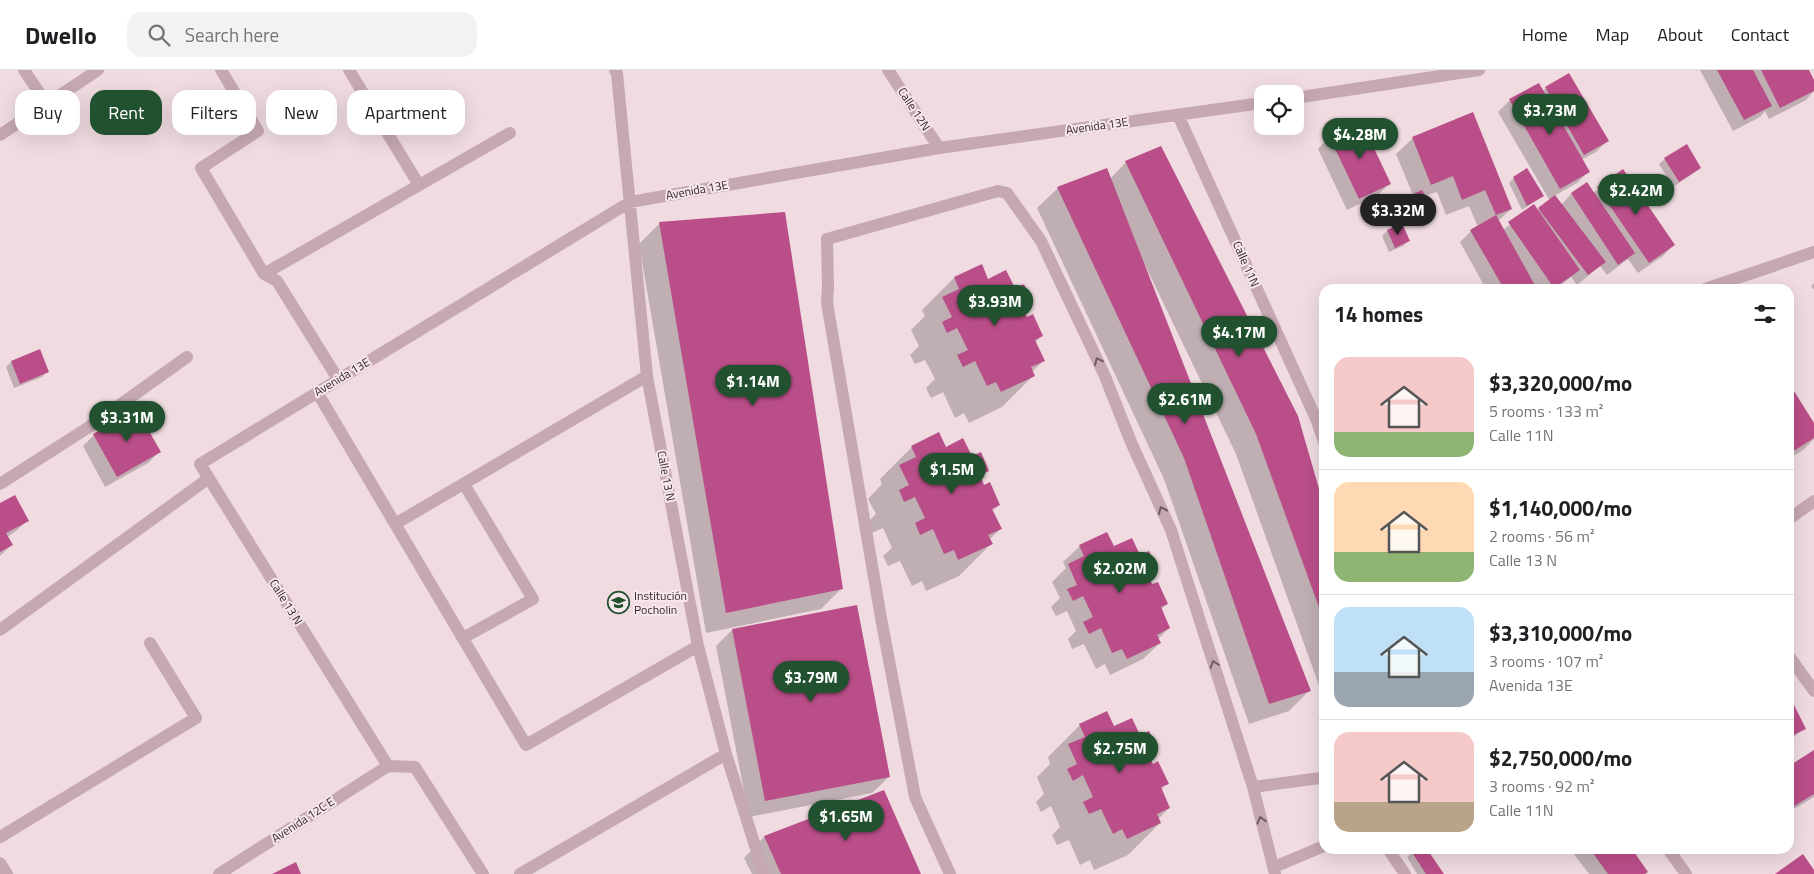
<!DOCTYPE html>
<meta charset="utf-8">
<style>
:root{--surface:#fff;--page:#f2f2f2;--text:#202124;--muted:#757577;--line:#e0e0e0;--accent:#21512f}
body{margin:0;font-family:"Titillium Web",sans-serif;background:var(--page);color:var(--text);height:100vh;display:flex;flex-direction:column;font-size:19px;white-space:nowrap}
*{box-sizing:border-box;margin:0}
p{font-size:16px;color:var(--muted)}
.icon{flex:none;width:28px;height:28px;fill:none;stroke:currentColor;stroke-width:2;stroke-linecap:round;stroke-linejoin:round}
.map{position:relative;flex:1;overflow:hidden}
.details{position:absolute;left:1319px;top:214px;width:475px;height:570px;display:flex;flex-direction:column;background:var(--surface);border-radius:15px;box-shadow:0 5px 20px #0002}
.details>*{flex:none}
.banner{position:absolute;left:15px;top:20px;width:475px;height:45px;display:flex;gap:10px}
.controls{position:absolute;left:1254px;top:15px;display:grid;gap:10px}
.controls a{display:grid;place-items:center;width:50px;height:50px;border-radius:10px;background:var(--surface);box-shadow:0 5px 20px #0002;font-size:25px}
.price{position:absolute;translate:-50% -42px;padding:0 11px;border-radius:18px;background:var(--accent);color:#fff;font-size:16px;line-height:32px;filter:drop-shadow(0 1px 2px #0008)}
.price::after{content:'';position:absolute;left:50%;top:30px;width:15px;height:11px;margin-left:-8px;background:inherit;clip-path:polygon(0 0,100% 0,50% 100%)}
.price.active{background:#222;color:#fff}
ul{padding:0;list-style:none}
li{display:flex;align-items:center;gap:15px;height:125px;padding:0 15px}
li+li{border-top:1px solid var(--line)}
li span{display:grid;place-items:center;flex:none;width:140px;height:100px;border-radius:15px;color:#555}
li>.icon{margin-inline-start:auto}
span .icon{width:60px;height:60px;fill:#fffc;stroke-width:1}
li b{font-size:21px}
h2{display:flex;justify-content:space-between;align-items:center;height:60px;padding:0 15px;font-size:21px}
.tag{padding:0 18px;border-radius:15px;background:var(--surface);box-shadow:0 5px 20px #0002;font-size:18px;line-height:45px}
.tag.active{background:var(--accent);color:#fff}
header{display:flex;align-items:center;gap:30px;box-sizing:border-box;height:70px;padding:0 25px;background:var(--surface);border-bottom:1px solid var(--line)}
header strong{font-size:24px}
nav{display:flex;gap:28px;margin-inline-start:auto;font-size:18px}
.search{width:350px;height:45px;background:var(--page);display:flex;align-items:center;gap:12px;box-sizing:border-box;padding:0 18px;border-radius:15px;color:var(--muted);font-size:19px}
.map>svg:first-child{display:block}
.shadow{fill:#0003}
.building{fill:#ba4e89}
.lines{fill:none;stroke-linecap:round;stroke-linejoin:round}
.lane{stroke:#c6a8b2;stroke-width:12}
.street{stroke:#c6a8b2;stroke-width:12}
.oneway{stroke:#6e5b62}
.labels{text-anchor:middle;stroke-width:4;stroke-linejoin:round;paint-order:stroke}
.street-label{font-size:12px;fill:#34282d;stroke:#f7e7eb}
.poi-label{font-size:12px;fill:#34282d;stroke:#f7e7eb;text-anchor:start}
</style>
<header>
<strong>Dwello</strong>
<div class="search"><svg class="icon" aria-label="search" viewBox="0 0 24 24"><circle cx="10" cy="10" r="6"/><path d="M15 15l6 6"/></svg>Search here</div>
<nav><a>Home</a><a>Map</a><a>About</a><a>Contact</a></nav>
</header>
<div class="map">
<svg width="1814" height="804" viewBox="0 0 1814 804">
<rect width="100%" height="100%" fill="#efdbe0"/>
<path class="shadow" d="M1700,0H1807L1814,13V21L1806,30L1769,49L1765,41L1760,47L1733,61Z
M1538,14L1542,21L1546,18L1607,71L1596,82L1581,90L1588,102L1577,113L1554,126L1561,135L1571,124L1586,114L1593,123L1622,101L1674,174L1663,186L1638,203L1628,189L1607,205L1600,196L1577,215L1571,207L1556,219H1486L1460,172L1471,161L1478,157L1469,136L1446,145L1437,122L1424,126L1429,136L1424,142L1412,147L1404,132L1413,125L1396,84L1413,68L1473,44L1511,139L1498,151L1503,160L1534,136L1537,141L1550,131L1498,42L1510,30Z
M1360,52L1389,114L1378,125L1347,140L1318,79L1329,67Z
M1665,89L1700,98L1694,103L1673,117L1659,94Z
M1126,92L1324,440V624H1322L1236,384L1145,195L1144,196L1309,621L1289,641L1249,654L1164,409L1037,138L1058,118L1110,109Z
M1514,108L1542,126L1522,140L1509,113Z
M660,153L841,519L821,539L706,563L639,174Z
M1401,154L1408,171L1403,176L1389,182L1382,166L1387,161Z
M981,196L988,210L1014,220L1031,232L1023,241L1026,248L1041,266L1035,273L1043,291L1032,302L1034,305L1002,337L969,353L964,343L955,348L943,322L931,328L926,318L935,309L925,290L915,294L910,285L919,276L911,260L925,246L922,240L954,208Z
M1814,213V220L1811,216Z
M11,292L48,301L42,307L14,318L6,297Z
M1789,315L1814,355V369L1803,380L1789,389Z
M94,365L159,382L148,393L105,417L83,376Z
M912,377L945,379L971,388L988,400L980,409L984,417L999,435L992,441L1001,458L989,470L991,474L959,506L926,521L922,511L912,516L900,491L888,496L883,486L892,478L883,458L872,463L867,453L876,444L868,429L882,414L880,409Z
M0,434L28,450L16,461L7,467L11,475L0,486Z
M1080,476L1113,478L1139,487L1156,500L1148,508L1152,516L1167,534L1160,540L1169,558L1158,569L1160,573L1143,589L1110,605L1105,594L1096,599L1084,574L1072,579L1068,569L1076,561L1067,541L1056,546L1051,537L1060,528L1052,512L1066,498L1063,492Z
M732,560L889,707L872,723L749,747L716,576Z
M1789,628L1804,658L1789,672Z
M1106,643L1113,658L1140,666L1157,679L1148,688L1152,695L1167,713L1161,720L1169,738L1158,749L1160,753L1128,785L1094,800L1090,790L1080,795L1069,770L1057,775L1052,765L1060,757L1051,736L1041,742L1036,732L1044,724L1037,707L1050,694L1048,687L1080,655Z
M1814,681V727L1789,742V697Z
M883,722L920,804H752L744,788L764,767Z
M1417,779H1425L1442,804H1417L1407,787Z
M1570,779H1630L1647,802L1644,804H1589Z"/>
<path class="building" d="M1717,0H1753L1772,36L1744,50Z
M1761,0H1809L1814,10V21L1780,38Z
M1569,3L1609,71L1584,85L1545,17Z
M1539,13L1590,102L1560,119L1509,29Z
M1473,42L1512,139L1496,145L1485,120L1462,130L1453,106L1431,115L1412,67Z
M1361,51L1391,114L1359,129L1329,66Z
M1687,74L1701,98L1679,112L1664,88Z
M1161,76L1298,346L1324,436V551L1256,364L1125,91Z
M1107,98L1311,621L1269,634L1184,388L1057,117Z
M1527,98L1544,126L1527,136L1513,107Z
M1623,99L1675,175L1649,193L1597,117Z
M1587,112L1635,183L1618,195L1571,123Z
M1422,120L1431,137L1417,142L1409,126Z
M1555,125L1606,192L1588,205L1538,138Z
M1534,134L1580,200L1554,218L1508,152Z
M785,142L843,519L726,543L659,152Z
M1496,145L1537,219H1504L1470,160Z
M1402,153L1410,171L1395,178L1387,160Z
M982,194L988,209L1006,200L1015,218L1024,214L1032,233L1022,237L1027,247L1033,244L1043,266L1035,270L1045,291L1031,297L1035,306L1001,322L996,312L987,316L975,291L963,297L957,285L968,280L957,258L947,263L942,252L952,247L942,227L959,219L954,207Z
M40,279L49,302L20,314L11,291Z
M1789,313L1814,353V368L1789,384Z
M137,340L161,382L117,407L93,364Z
M939,362L946,377L963,368L972,386L981,382L989,401L980,405L984,415L990,412L1000,435L992,439L1002,459L988,465L993,474L958,490L954,480L944,484L933,459L920,465L915,453L925,448L915,427L904,432L899,420L909,415L899,395L916,387L911,376Z
M15,425L29,451L6,463L13,475L0,482V433Z
M1107,462L1114,476L1132,468L1140,485L1149,481L1158,500L1148,505L1152,514L1158,512L1168,534L1161,537L1170,558L1157,565L1161,573L1127,589L1122,579L1112,583L1101,558L1089,564L1083,552L1093,547L1083,526L1073,531L1067,519L1077,515L1068,494L1084,486L1079,475Z
M857,535L890,707L765,731L732,559Z
M1789,625L1806,659L1789,667Z
M1107,641L1114,656L1132,648L1140,665L1149,661L1158,680L1148,684L1153,694L1158,691L1169,714L1161,717L1170,738L1157,744L1161,753L1127,769L1122,759L1113,764L1101,739L1089,744L1083,732L1093,727L1083,705L1073,711L1067,699L1077,694L1068,674L1085,667L1079,654Z
M1814,680V724L1791,738L1789,734V696Z
M884,720L921,804H781L764,766Z
M1415,779H1427L1444,804H1426L1411,781Z
M1590,779H1632L1648,802L1645,804H1608Z
M1803,784L1814,800V804H1775Z
M296,792L301,804H272Z"/>
<g class="lines">
<path class="lane" d="M1253,717L1320,708L1324,711
M1274,797L1324,776
M950,804L915,727L881,548L827,233L828,218L827,169L998,121L1007,123L1041,171L1104,304L1131,372L1171,460L1253,717L1275,804"/>
<path class="street" d="M24,0L47,34
M221,0L258,61L201,98L264,204L277,211L338,309
M349,0L419,115
M615,0L617,4L647,306L698,576L726,684L764,804
M888,0L939,78
M1295,28L1479,0
M1178,45L1317,351L1324,372
M0,65L98,0
M264,204L510,63
M1705,219L1814,182
M317,322L526,675L698,576
M0,414L89,357L187,287
M1789,449L1814,431
M395,454L647,306
M0,560L209,408
M463,568L533,529L464,414
M1789,586L1814,621
M388,696L200,394L630,132L939,78L1262,33
M388,696L415,697L483,804
M0,767L196,648L150,573
M1388,779L1405,804
M1668,779L1686,804
M0,793L7,804
M219,804L388,696
M520,804L726,684"/>
</g>
<defs><path id="oneway-chevron" d="M-2-3.5L2.5 0L-2 3.5" fill="none" stroke-width="1.6" stroke-linecap="round" stroke-linejoin="round" transform="scale(1.25)"/></defs>
<g class="oneway">
<use href="#oneway-chevron" transform="translate(1098 291) rotate(-115)"/>
<use href="#oneway-chevron" transform="translate(1162 440) rotate(-114)"/>
<use href="#oneway-chevron" transform="translate(1214 594) rotate(-108)"/>
<use href="#oneway-chevron" transform="translate(1261 750) rotate(-105)"/>
</g>
<defs>
<symbol id="school-ring" viewBox="-11 -11 22 22"><circle r="9.5" fill="#f7e7eb" stroke="#21512f" stroke-width="1.5"/><path d="M0-5L7-2L0 1L-7-2ZM-4 1L0 2.5L4 1V4Q0 6-4 4Z" fill="#21512f"/></symbol>
</defs>
<g fill-rule="evenodd">
<use href="#school-ring" x="606" y="520" width="25" height="25"/>
</g>
<g class="labels">
<g class="street-label">
<text transform="translate(914 39) rotate(57)" y="4">Calle 12N</text>
<text transform="translate(1097 56) rotate(-8)" y="4">Avenida 13E</text>
<text transform="translate(697 120) rotate(-10)" y="4">Avenida 13E</text>
<text transform="translate(1246 194) rotate(66)" y="4">Calle 11N</text>
<text transform="translate(342 307) rotate(-31)" y="4">Avenida 13E</text>
<text transform="translate(666 406) rotate(79)" y="4">Calle 13 N</text>
<text transform="translate(286 532) rotate(58)" y="4">Calle 13 N</text>
<text transform="translate(303 750) rotate(-33)" y="4">Avenida 12C E</text>
</g>
<g class="poi-label">
<text x="634" y="530">Institución<tspan x="634" dy="14">Pocholin</tspan></text>
</g>
</g>
</svg>
<div class="controls">
<a><svg class="icon" aria-label="locate" viewBox="0 0 24 24"><circle cx="12" cy="12" r="6"/><path d="M12 2v4M12 18v4M2 12h4M18 12h4"/></svg></a>
</div>
<b class="price" style="left:1550px;top:66px">$3.73M</b>
<b class="price" style="left:1360px;top:90px">$4.28M</b>
<b class="price" style="left:1636px;top:146px">$2.42M</b>
<b class="price active" style="left:1398px;top:166px">$3.32M</b>
<b class="price" style="left:995px;top:257px">$3.93M</b>
<b class="price" style="left:1239px;top:288px">$4.17M</b>
<b class="price" style="left:753px;top:337px">$1.14M</b>
<b class="price" style="left:1185px;top:355px">$2.61M</b>
<b class="price" style="left:127px;top:373px">$3.31M</b>
<b class="price" style="left:952px;top:425px">$1.5M</b>
<b class="price" style="left:1120px;top:524px">$2.02M</b>
<b class="price" style="left:811px;top:633px">$3.79M</b>
<b class="price" style="left:1120px;top:704px">$2.75M</b>
<b class="price" style="left:846px;top:772px">$1.65M</b>
<div class="banner">
<a class="tag">Buy</a>
<a class="tag active">Rent</a>
<a class="tag">Filters</a>
<a class="tag">New</a>
<a class="tag">Apartment</a>
</div>
<section class="details">
<h2>14 homes<svg class="icon" aria-label="filters" viewBox="0 0 24 24"><path d="M4 7h16M4 17h16"/><circle cx="9" cy="7" r="2"/><circle cx="15" cy="17" r="2"/></svg></h2>
<ul>
<li><span style="background:linear-gradient(#f6c9c9 75%,#8fb573 0)"><svg class="icon" aria-label="home" viewBox="0 0 24 24"><path d="M3 11l9-7 9 7M6 9v11h12V9"/></svg></span><div><b>$3,320,000/mo</b><p>5 rooms · 133 m²</p><p>Calle 11N</p></div></li>
<li><span style="background:linear-gradient(#ffd9b3 70%,#8fb573 0)"><svg class="icon" aria-label="home" viewBox="0 0 24 24"><path d="M3 11l9-7 9 7M6 9v11h12V9"/></svg></span><div><b>$1,140,000/mo</b><p>2 rooms · 56 m²</p><p>Calle 13 N</p></div></li>
<li><span style="background:linear-gradient(#bfe0f5 65%,#9aa5b1 0)"><svg class="icon" aria-label="home" viewBox="0 0 24 24"><path d="M3 11l9-7 9 7M6 9v11h12V9"/></svg></span><div><b>$3,310,000/mo</b><p>3 rooms · 107 m²</p><p>Avenida 13E</p></div></li>
<li><span style="background:linear-gradient(#f6c9c9 70%,#b9a48a 0)"><svg class="icon" aria-label="home" viewBox="0 0 24 24"><path d="M3 11l9-7 9 7M6 9v11h12V9"/></svg></span><div><b>$2,750,000/mo</b><p>3 rooms · 92 m²</p><p>Calle 11N</p></div></li>
</ul>
</section>
</div>
